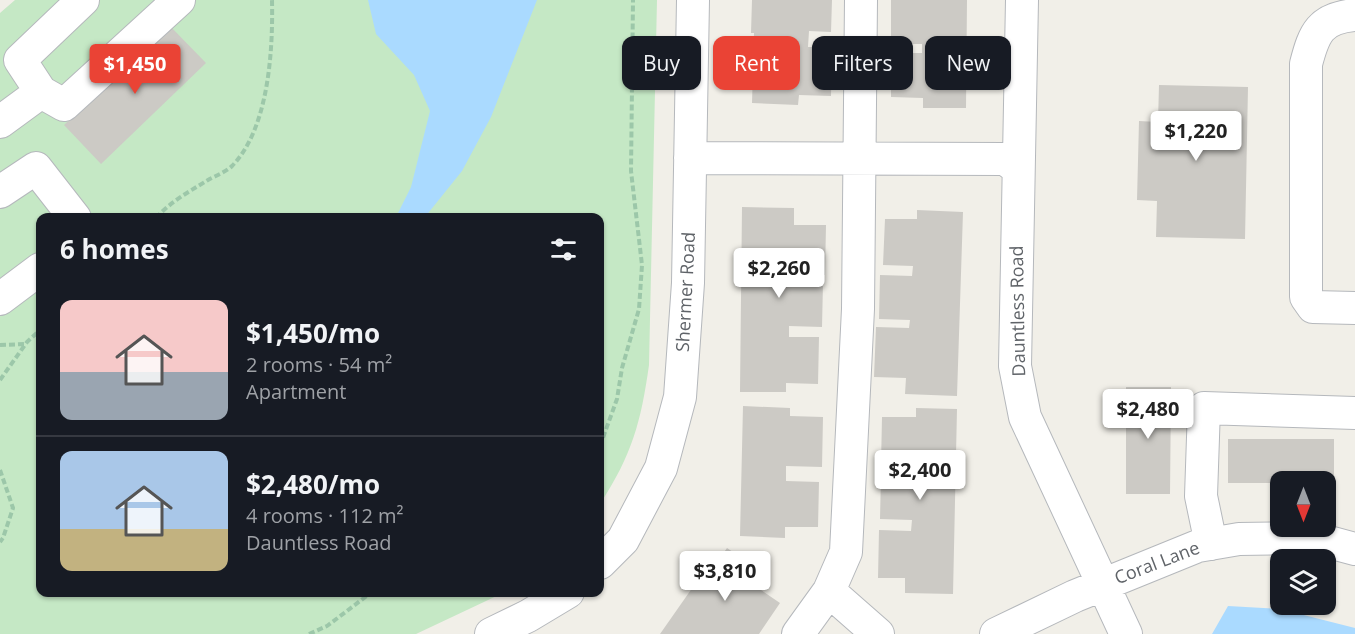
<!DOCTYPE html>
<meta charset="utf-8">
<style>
:root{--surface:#171b24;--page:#20242c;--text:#f1f3f6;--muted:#9ea1a6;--line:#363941;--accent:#ea4335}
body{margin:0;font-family:"Open Sans",sans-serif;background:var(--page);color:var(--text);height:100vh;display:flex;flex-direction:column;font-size:22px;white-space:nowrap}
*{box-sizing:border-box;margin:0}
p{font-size:20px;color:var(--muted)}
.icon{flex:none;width:33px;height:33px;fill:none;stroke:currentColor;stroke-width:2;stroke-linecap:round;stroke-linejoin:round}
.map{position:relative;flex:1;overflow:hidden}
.drawer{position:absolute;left:36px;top:213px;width:568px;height:384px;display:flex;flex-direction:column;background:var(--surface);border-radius:12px;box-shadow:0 2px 4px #0004}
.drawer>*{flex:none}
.banner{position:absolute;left:622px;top:36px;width:570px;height:54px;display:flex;gap:12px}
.needle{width:39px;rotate:180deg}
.buttons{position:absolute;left:1270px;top:471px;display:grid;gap:12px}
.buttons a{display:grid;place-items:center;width:66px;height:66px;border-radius:12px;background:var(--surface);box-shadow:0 2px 4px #0004;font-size:30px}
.price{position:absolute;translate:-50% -51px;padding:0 14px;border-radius:6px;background:#fff;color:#222;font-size:20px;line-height:39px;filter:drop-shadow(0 2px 3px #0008)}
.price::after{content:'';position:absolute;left:50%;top:36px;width:18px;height:14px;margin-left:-9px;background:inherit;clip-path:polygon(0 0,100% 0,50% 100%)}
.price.current{background:var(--accent);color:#fff}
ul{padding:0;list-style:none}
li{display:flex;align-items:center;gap:18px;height:150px;padding:0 24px}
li+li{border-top:2px solid var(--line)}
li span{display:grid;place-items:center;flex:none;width:168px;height:120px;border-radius:12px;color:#555}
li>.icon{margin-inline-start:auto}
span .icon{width:72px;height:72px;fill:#fffc;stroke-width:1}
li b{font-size:26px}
h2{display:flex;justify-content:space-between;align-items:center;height:72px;padding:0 24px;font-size:26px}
.tag{padding:0 21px;border-radius:12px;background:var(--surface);box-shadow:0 2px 4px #0004;font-size:21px;line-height:54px}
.tag.current{background:var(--accent);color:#fff}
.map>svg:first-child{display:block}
.green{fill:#c5e8c5}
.water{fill:#aadaff}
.building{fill:#cccac5}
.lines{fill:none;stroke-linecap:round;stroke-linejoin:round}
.minor-casing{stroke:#b5b8bc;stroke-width:34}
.path{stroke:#9cc7a9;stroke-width:4;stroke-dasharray:6 3;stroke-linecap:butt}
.minor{stroke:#fff;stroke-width:32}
.labels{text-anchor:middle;stroke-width:6;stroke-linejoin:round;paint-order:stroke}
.street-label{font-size:18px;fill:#5f6368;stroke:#fff}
</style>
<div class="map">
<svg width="1355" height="634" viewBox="0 0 1355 634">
<rect width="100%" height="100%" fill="#f1efe8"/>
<path class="green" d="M15,0H657L649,365C641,422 632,455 600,504V218H40V592L503,593L416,634H0V13Z"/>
<path class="water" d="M368,0H537L491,117L462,171L425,217H396L411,187L430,111L414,75L376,34Z
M1228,606L1280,609L1355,628V634H1212Z"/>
<path class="building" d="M752,0H832L831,32L809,31L808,47H832L831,96L799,95L798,105L752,103L754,33H751Z
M891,0H967L966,108H923V98L891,97V53H922V44H891Z
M170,26L206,63L101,164L64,125Z
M1159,85L1248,87L1245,239L1156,237L1157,201L1137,200L1139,121L1158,122Z
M742,207L794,208V225H826L825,275L791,274V282L823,283L822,327L789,326V337H819L818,384L786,383V392H740Z
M917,210L963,212L957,396L905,394L906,378L874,377L876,327L909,328L910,320L879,319L880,275L912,276L913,266L883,265L885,219H917Z
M1126,387H1171L1170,494H1126Z
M743,406L790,408V416L823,417L822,467L786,466V481L819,482L818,527H785V538L740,536Z
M916,408L957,409L953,594L905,593V578H878L879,530L911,531L912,520L880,519L881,476L908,477V480H915V465H881L882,417H916Z
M1228,439H1334V483H1228Z
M727,548L767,575L758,588L780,603L759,634H660L702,574L707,577Z"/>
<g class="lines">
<defs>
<path id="minor" d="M861,0L858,309L846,552L829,591L878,634
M1022,0L1015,366L1025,417L1126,634
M1355,15C1320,18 1314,33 1306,64V297L1313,307L1355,308
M41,92L64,105L179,0
M0,122L41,92L20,60L83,0
M690,158L1005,159L1017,168
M0,192L36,168L75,218
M0,299L40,269
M1211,544L1201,496L1204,408L1355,413
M600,563L623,540L661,468L680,397L688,283L693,0
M491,634L528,616L568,592
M798,634L829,591
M996,634L1075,596L1198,546L1239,539L1314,538L1355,549"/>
</defs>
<use href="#minor" class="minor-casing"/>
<path class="path" d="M156,218C170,202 190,191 208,180C215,176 226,172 232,166C269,128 273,50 272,0
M0,345L26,344
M0,380L27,342L40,330
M600,446L617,399L622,368L639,309L642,265L631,171L633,0
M0,470L13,508L3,538L0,542
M309,634L327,626L372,592"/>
<use href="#minor" class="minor"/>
</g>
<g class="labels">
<g class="street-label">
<text transform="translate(686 292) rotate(-87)" y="6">Shermer Road</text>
<text transform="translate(1018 311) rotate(-91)" y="6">Dauntless Road</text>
<text transform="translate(1157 563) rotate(-21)" y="6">Coral Lane</text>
</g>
</g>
</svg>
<div class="buttons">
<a><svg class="needle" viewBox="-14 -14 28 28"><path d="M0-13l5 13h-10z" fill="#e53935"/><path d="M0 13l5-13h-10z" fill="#9ea1a6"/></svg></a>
<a><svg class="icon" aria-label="layers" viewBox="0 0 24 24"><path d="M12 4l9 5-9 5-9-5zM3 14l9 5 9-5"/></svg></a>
</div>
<b class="price current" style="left:135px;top:95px">$1,450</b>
<b class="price" style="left:1196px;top:162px">$1,220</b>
<b class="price" style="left:779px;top:299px">$2,260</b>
<b class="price" style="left:1148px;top:440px">$2,480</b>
<b class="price" style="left:920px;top:501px">$2,400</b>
<b class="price" style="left:725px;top:602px">$3,810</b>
<div class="banner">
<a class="tag">Buy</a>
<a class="tag current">Rent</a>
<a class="tag">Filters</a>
<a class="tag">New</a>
</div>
<section class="drawer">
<h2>6 homes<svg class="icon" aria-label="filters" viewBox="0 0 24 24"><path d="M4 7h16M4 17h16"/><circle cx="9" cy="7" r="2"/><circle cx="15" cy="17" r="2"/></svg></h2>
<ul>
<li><span style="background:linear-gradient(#f6c9c9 60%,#9aa5b1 0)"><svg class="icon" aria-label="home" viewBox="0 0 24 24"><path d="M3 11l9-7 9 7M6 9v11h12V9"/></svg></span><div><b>$1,450/mo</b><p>2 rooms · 54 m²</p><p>Apartment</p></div></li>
<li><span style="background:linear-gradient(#a9c7e8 65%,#c2b280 0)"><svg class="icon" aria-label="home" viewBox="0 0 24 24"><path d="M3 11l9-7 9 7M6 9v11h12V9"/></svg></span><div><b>$2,480/mo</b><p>4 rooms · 112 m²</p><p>Dauntless Road</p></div></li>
</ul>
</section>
</div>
